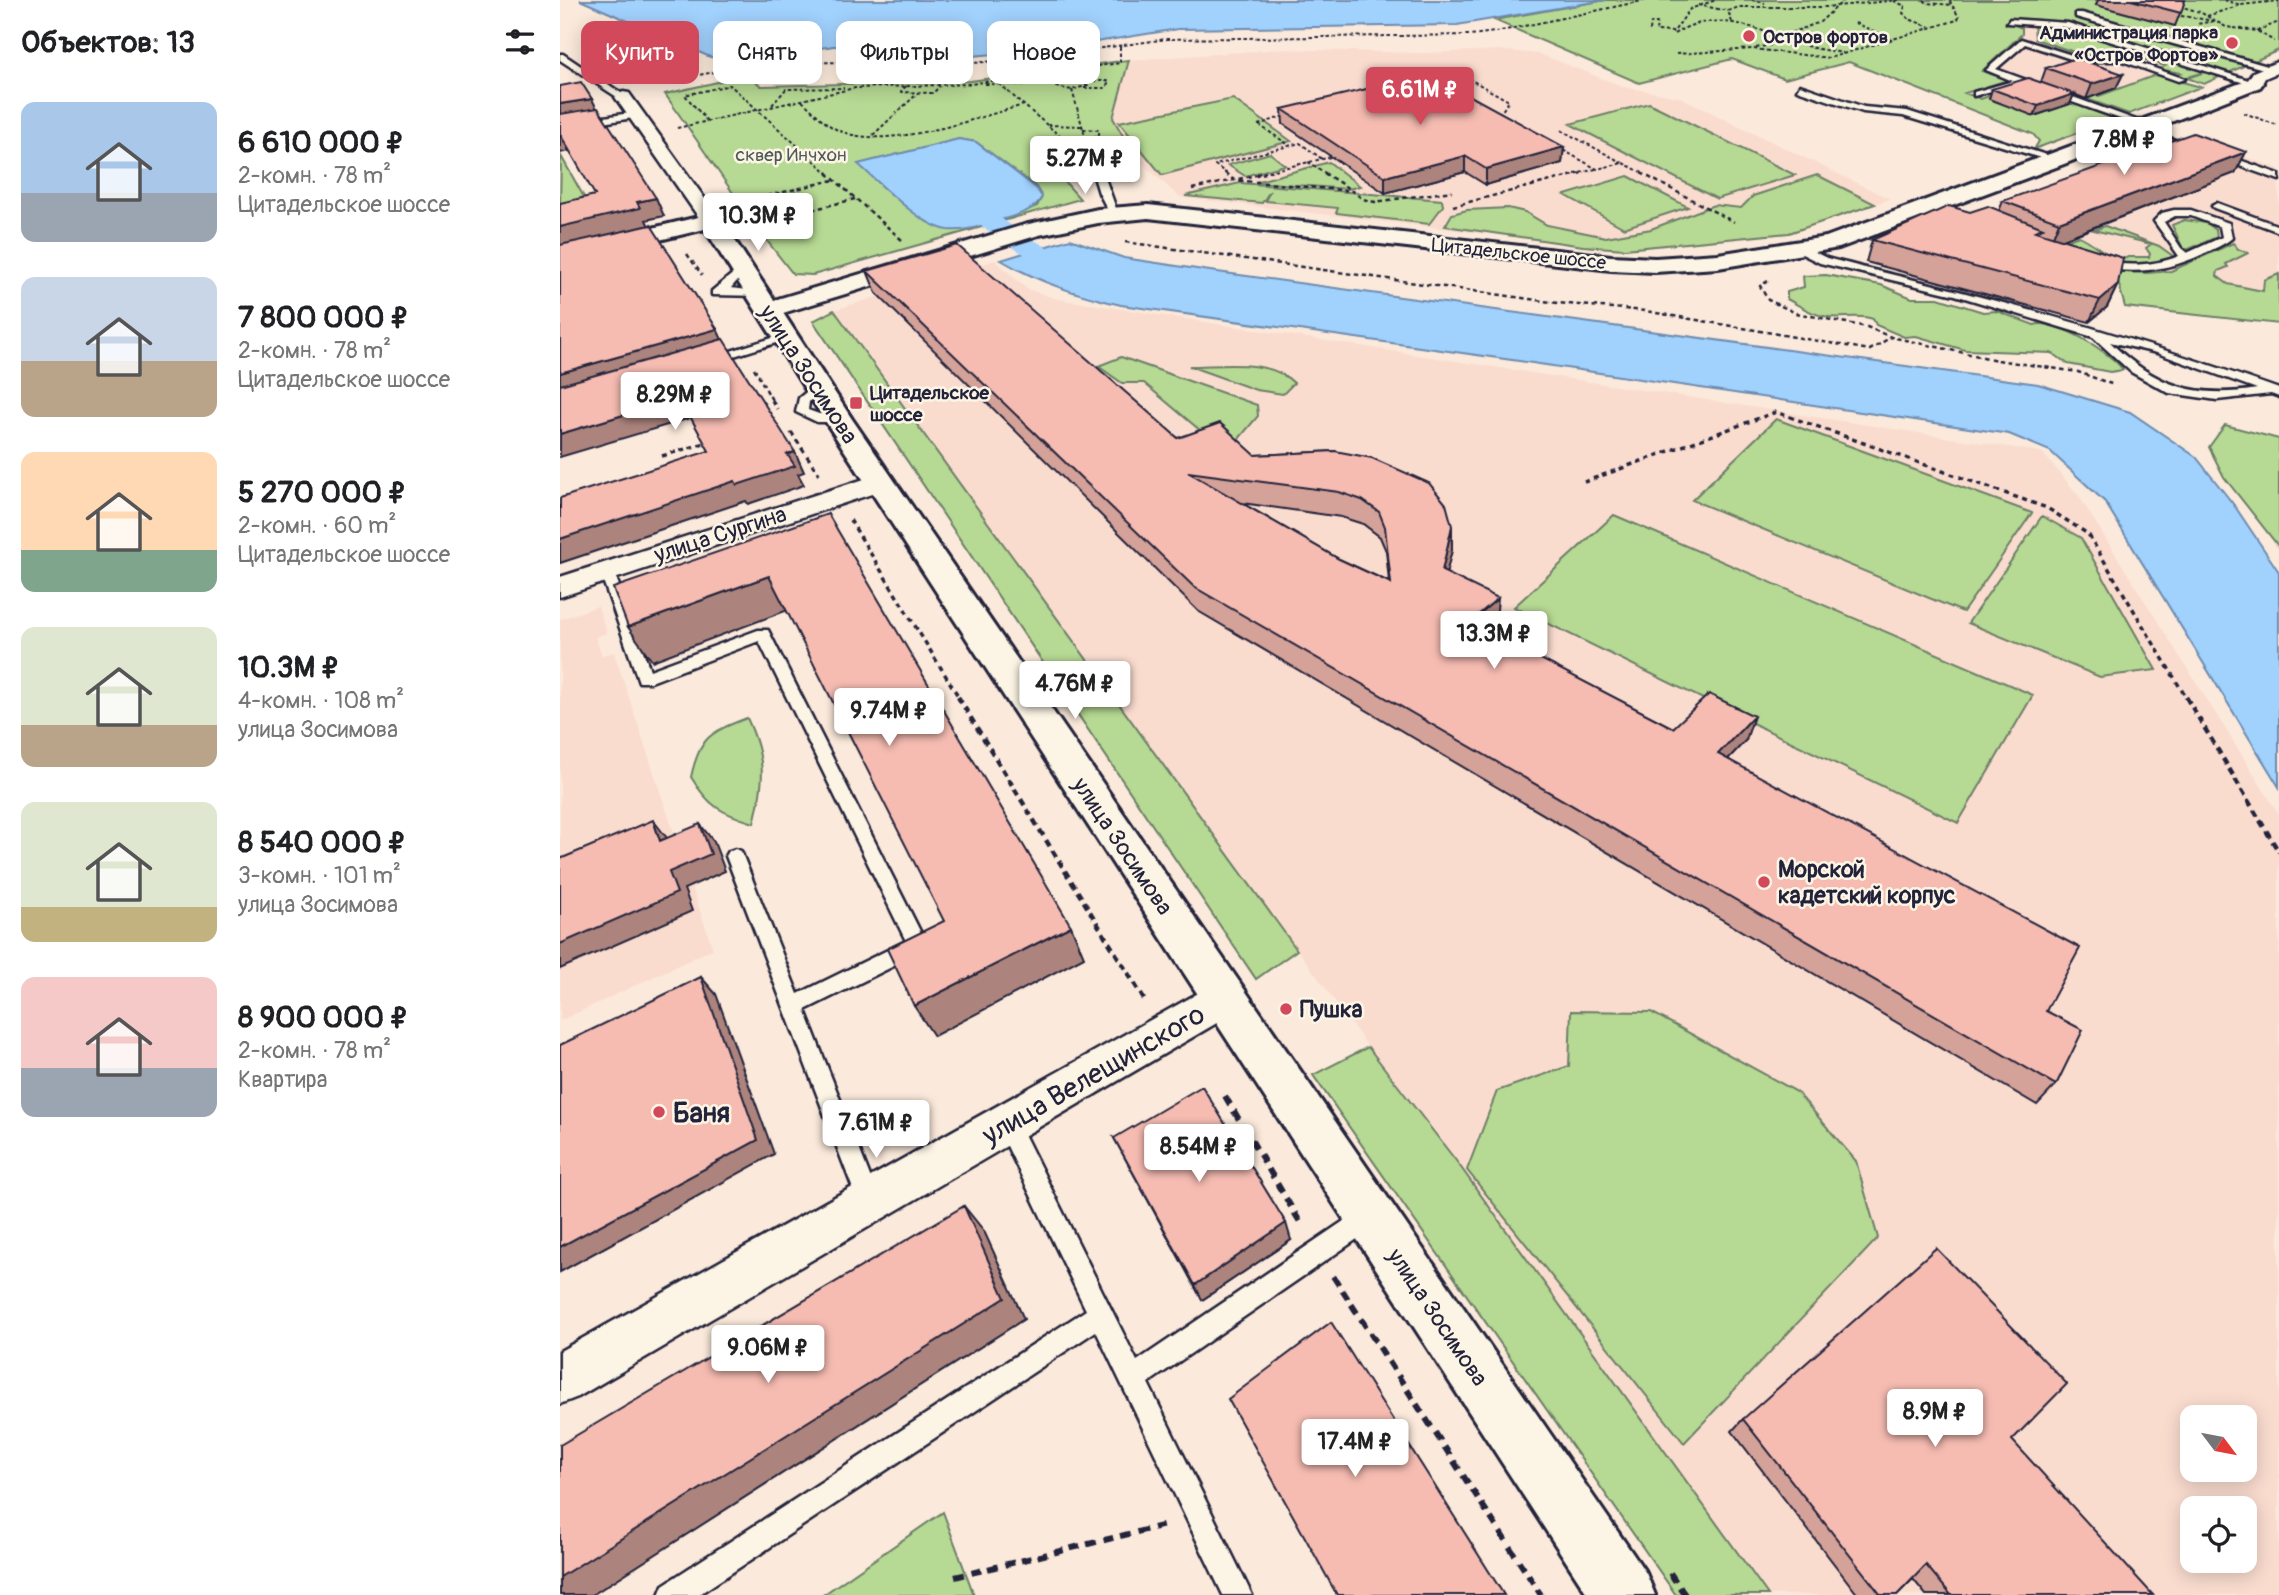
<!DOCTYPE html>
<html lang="ru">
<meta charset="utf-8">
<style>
:root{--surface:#fff;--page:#f6f6f6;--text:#202124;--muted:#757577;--accent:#d1495b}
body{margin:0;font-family:Pangolin,sans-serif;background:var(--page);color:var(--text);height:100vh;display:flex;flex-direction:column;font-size:26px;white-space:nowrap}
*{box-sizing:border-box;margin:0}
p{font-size:23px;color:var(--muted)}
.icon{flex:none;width:38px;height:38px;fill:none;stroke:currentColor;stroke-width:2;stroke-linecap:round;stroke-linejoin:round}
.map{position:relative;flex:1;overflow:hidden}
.side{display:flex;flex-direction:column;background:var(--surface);width:560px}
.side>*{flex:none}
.guide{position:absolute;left:21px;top:21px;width:665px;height:63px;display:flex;gap:14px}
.needle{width:46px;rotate:122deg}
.fabs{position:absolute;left:1620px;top:1405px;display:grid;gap:14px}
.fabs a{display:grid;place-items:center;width:77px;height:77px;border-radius:14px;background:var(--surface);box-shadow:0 4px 18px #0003;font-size:35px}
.price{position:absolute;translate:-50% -60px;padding:0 16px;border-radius:7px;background:#fff;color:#222;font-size:23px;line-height:46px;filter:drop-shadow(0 2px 4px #0008)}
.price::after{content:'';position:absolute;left:50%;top:42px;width:21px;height:16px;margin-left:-10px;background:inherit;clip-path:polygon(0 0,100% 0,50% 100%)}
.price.on{background:var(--accent);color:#fff}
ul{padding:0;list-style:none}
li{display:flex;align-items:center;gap:21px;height:175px;padding:0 21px}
li span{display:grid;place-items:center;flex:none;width:196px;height:140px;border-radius:14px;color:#555}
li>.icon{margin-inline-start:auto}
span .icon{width:84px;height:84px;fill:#fffc;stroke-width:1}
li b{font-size:30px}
h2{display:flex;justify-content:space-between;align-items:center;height:84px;padding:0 21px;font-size:30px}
.pill{padding:0 24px;border-radius:14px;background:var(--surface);box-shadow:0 4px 18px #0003;font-size:24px;line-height:63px}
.pill.on{background:var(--accent);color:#fff}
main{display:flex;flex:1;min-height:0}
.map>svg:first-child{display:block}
.built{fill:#fadccf;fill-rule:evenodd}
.green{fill:#b6d993;stroke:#6c7e67;stroke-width:2;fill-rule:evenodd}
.water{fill:#a1d1fd;stroke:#6e8baf;stroke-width:2}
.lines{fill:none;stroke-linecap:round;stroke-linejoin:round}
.canal{fill:#a1d1fd;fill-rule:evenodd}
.lane-casing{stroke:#22223b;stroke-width:5}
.street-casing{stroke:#22223b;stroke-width:5}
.secondary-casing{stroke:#22223b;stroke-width:6}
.path-far4{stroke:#22223b;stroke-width:2;stroke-dasharray:3.5 2.5;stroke-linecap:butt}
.path-far3{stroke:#22223b;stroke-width:2.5;stroke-dasharray:4.5 3.5;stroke-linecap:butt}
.path-far2{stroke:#22223b;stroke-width:3.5;stroke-dasharray:5 4.5;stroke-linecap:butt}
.path-far1{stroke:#22223b;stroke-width:4.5;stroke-dasharray:7 5;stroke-linecap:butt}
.path{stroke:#22223b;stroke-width:6;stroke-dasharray:10 7;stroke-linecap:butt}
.lane{fill:#fcf5e5;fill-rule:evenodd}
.street{fill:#fcf5e5;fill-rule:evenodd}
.secondary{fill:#fcf5e5;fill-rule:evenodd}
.wall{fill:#d4a299;stroke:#22223b;stroke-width:2;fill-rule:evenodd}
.shaded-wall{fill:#ac847d;stroke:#22223b;stroke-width:2}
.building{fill:#f6bcb2;stroke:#22223b;stroke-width:2;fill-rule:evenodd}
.poi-dot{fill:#d1495b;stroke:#fcf5e5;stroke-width:2.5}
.labels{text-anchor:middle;stroke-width:5;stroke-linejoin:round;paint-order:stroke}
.far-poi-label{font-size:19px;font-weight:bold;fill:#22223b;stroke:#fcf5e5;text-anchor:start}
.far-park-label{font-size:19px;fill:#4e5955;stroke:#fcf5e5}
.far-street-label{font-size:19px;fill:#22223b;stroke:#fcf5e5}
.street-label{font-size:23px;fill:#22223b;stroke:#fcf5e5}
.poi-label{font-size:23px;font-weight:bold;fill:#22223b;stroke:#fcf5e5;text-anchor:start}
.near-street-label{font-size:28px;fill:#22223b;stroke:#fcf5e5}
.near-poi-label{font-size:28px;font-weight:bold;fill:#22223b;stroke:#fcf5e5;text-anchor:start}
</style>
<main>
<section class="side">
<h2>Объектов: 13<svg class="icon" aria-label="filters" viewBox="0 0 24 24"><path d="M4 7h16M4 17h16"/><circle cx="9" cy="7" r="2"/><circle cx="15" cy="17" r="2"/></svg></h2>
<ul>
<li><span style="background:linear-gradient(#a9c7e8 65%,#9aa5b1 0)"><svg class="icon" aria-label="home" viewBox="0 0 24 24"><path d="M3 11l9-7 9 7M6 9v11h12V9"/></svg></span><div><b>6 610 000 ₽</b><p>2-комн. · 78 m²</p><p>Цитадельское шоссе</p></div></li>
<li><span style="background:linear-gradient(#c9d6e8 60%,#b9a48a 0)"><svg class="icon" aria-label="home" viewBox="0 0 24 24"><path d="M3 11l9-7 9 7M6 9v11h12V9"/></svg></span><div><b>7 800 000 ₽</b><p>2-комн. · 78 m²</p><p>Цитадельское шоссе</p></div></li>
<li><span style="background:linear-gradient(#ffd9b3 70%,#7fa58c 0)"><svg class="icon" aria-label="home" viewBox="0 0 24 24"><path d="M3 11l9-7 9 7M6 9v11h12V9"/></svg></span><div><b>5 270 000 ₽</b><p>2-комн. · 60 m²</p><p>Цитадельское шоссе</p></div></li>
<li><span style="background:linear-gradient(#dfe7d0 70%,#b9a48a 0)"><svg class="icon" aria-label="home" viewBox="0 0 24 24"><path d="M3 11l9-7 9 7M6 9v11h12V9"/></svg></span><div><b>10.3M ₽</b><p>4-комн. · 108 m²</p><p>улица Зосимова</p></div></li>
<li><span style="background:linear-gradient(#dfe7d0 75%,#c2b280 0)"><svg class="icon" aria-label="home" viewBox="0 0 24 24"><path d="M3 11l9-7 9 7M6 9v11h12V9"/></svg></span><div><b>8 540 000 ₽</b><p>3-комн. · 101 m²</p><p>улица Зосимова</p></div></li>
<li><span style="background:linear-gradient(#f6c9c9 65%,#9aa5b1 0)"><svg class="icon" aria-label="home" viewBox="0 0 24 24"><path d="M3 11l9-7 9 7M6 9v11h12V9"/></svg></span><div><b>8 900 000 ₽</b><p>2-комн. · 78 m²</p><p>Квартира</p></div></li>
</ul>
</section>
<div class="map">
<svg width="1719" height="1595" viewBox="0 0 1719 1595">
<rect width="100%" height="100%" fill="#fbeadb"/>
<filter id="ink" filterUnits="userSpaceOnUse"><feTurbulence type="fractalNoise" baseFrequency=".0143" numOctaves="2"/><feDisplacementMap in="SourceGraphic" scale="14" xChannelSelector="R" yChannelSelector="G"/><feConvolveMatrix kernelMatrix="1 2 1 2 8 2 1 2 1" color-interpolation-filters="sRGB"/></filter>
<g filter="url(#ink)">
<path class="built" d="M1427,23L1474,25L1643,71L1473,134L1341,82Z
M720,49L862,53L939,50L980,54L1064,87L1120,97L1330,199L1232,234L1063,250L625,198L618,196L575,157L553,118L569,60Z
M1651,144L1719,169V296L1546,275L1429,223Z
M435,260L467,289L498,299L1482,452L1519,496L1719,814V1595H1208L897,1162L808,1047L274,310ZM1633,1418H1685V1470H1633ZM1633,1508H1685V1561H1633Z
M38,606L47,633L36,637L42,655L54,652L153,949L0,1021V619Z"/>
<path class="green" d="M1046,0H1719V50L1644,84L1627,78L1645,72L1625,78L1617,75L1621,73L1598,69L1605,66L1570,55L1563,57H1529L1475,39L1474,25H1455L1462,28V34L1422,71L1448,80L1405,93L1421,99L1461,84L1555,119L1477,148H1475L1479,141L1473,134L1289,62L1225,79L1172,59L1079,83L934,20Z
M569,60L553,118L575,157L500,176L520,199L253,275L233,274L197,228L105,94L188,75L201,86L410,81ZM399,139L416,142L476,187L482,197L477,206L436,222L406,229L388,230L367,222L299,164Z
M1596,75L1641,87L1569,114L1524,98L1516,89L1539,96Z
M673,99L731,141L602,175L559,122Z
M1089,103L1235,175L1157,199L1010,124Z
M710,153L725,165L685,176L668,165Z
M1,156L25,199L0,206Z
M769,162L800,186L788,189L695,182Z
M1257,175L1315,204L1229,233L1065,249L1023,246L885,226L892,214L907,210L948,208L965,212L987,225L1046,237L1091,229L1154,205L1181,208L1193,196Z
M1068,176L1128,207L1064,228L1005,195Z
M680,183L882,200L883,206L869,224L776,213L778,208L705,201L710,191L702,203L625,196Z
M1624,220L1647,223L1656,230L1657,237L1629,249H1623L1612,225Z
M1545,226L1599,246L1613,256C1581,281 1536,254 1505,241L1519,236C1533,242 1544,254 1559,261L1568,257H1589L1590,254L1586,248L1591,244L1534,230Z
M1673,243L1678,249L1688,253L1666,264L1668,267L1658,271L1657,276L1668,284L1703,291L1704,280L1719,274V324L1565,307L1557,278L1550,271L1587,273L1611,271Z
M1266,275L1321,285L1352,298H1378L1423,312L1437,311L1474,325C1495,318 1551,352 1563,370L1550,372L1508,364L1492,353L1405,350L1356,336L1344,337L1316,325L1313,319C1298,314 1284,319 1268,317C1253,315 1240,306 1227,299V292L1244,287L1243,276Z
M274,310L737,950L696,979L253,321Z
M561,357L697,405L698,416L667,453L584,383H562L538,366Z
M629,366C663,366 709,358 734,383L723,394L696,390Z
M1216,419L1472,513L1403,612L1132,500Z
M1665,425L1719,439V547L1664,477L1649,447Z
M1054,515L1473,695L1398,823L954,607Z
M1482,516L1521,538L1596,670L1540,677L1408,623Z
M187,718C206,759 205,780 194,823C161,813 149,807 131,777C140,736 151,732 187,718Z
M1011,1011L1091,1012L1237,1092L1296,1161L1318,1238L1124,1443L907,1170L937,1091L1009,1066Z
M808,1047L897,1162L1208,1595H1116L753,1075Z
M383,1512L414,1595H263Z"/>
<path class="water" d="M20,0H1046L897,25L618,29L492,49L389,58L352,57L308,46H274L183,59L150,57Z
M399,139L416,142L476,188L482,197C473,212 457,215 441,220C425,225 406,232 388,230C360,226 320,183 298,164Z
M510,239L564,258L650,271L1478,384L1570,412L1636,457L1674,505L1719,572V787L1545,502L1490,451L1449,434L959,361L561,305C518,295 480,283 441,260Z"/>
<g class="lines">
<path class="canal" d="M389,181L397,183C438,218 479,248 530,267L533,272L530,277L521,279L512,277C462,258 421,228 381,193L378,188L381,183Z"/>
<defs>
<path id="lane" d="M1516,13H1522L1718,69L1711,71L1516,17Z
M1450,19L1508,23L1698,83L1691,85L1504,27L1447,23Z
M1461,39L1518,57H1563L1625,79L1618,81L1562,61H1517L1465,44L1436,69L1590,125L1583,127L1458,83L1414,96V92L1453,81L1426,70Z
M0,54H3L67,97L60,99L0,60Z
M1240,85L1304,107L1347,111L1502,160L1494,162L1343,116L1303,112L1237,90Z
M76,112L79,113V117L0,130V124Z
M1573,127H1579L1638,148L1630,150L1573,131Z
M1660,153L1719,174V180L1657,158L1655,156Z
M536,164L541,167L558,214H550L539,193L531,167Z
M1657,203L1719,226V232L1654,208L1652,206Z
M1614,210H1631L1669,223L1672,238C1664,245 1653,249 1643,254C1607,271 1573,275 1534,266V262L1538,261C1566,266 1591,267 1619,256L1594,221L1602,213ZM1615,216H1631L1660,227L1662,237L1627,253L1621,248L1604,222Z
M1236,247C1248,245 1259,256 1270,259C1281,262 1291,264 1301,267C1442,300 1582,340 1719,389V397L1711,394L1657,400L1609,393L1571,372L1533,337L1395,295L1260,263L1236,251ZM1550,342L1597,353L1697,389C1635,399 1595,386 1550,342Z
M182,266L187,269L171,288L202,292V296L152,295V291Z
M225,334L229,335V339L151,363L145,359Z
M257,383L263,387L249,402L248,410L259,414L282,416V422H257L236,412L239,398Z
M47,567L54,572L90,670L198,630H208L367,945L364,951L245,1010L320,1202L317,1210L309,1213L301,1210L166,856L169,851L175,849L181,851L238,994L346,941L199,641L91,682H79L40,572Z
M447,1113L455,1116L577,1361L803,1208L811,1205L819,1208L822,1216L819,1224L588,1383L692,1595H663L536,1331L138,1595H99L103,1585L526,1310L436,1123L439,1116Z"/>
<path id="street" d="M1719,61V72L1705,78L1700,87H1688L1686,83L1693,72Z
M63,92L69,93L158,217L161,221L158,225H144L55,97Z
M320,474L330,476L333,482L330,488L0,597V577Z
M665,980L679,986L685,998L679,1010L18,1397L0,1404V1351L651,986Z"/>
<path id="secondary" d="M1694,78L1703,83L1700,87L1504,164L1279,248L1158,268L1095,272L1051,270L588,218L538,223L479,235L223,313L292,419L1086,1573L1095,1595H1028L264,419L145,229L0,264V250L151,214L159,216L214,300L464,225L538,209L588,205L1051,256L1095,258L1158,254L1266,237Z"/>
</defs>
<use href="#lane" class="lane-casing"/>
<use href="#street" class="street-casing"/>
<use href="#secondary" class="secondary-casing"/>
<path class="path-far4" d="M1192,0L1205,3
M1364,0L1367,3L1392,5
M1664,0L1681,5
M1334,1L1345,6L1343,13L1349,19L1370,27
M1138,5L1168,11
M1619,6L1640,12L1666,27L1697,31L1714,41
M1615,15L1655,21L1637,24
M1647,16L1681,5L1719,1
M1172,22L1168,11L1179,7H1266L1340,0
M1295,23L1329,38
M1115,30L1130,9L1156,0
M1090,31L1091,23H1097L1096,31L1115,32
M1697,31L1719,22
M1114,34C1158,5 1205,34 1250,47C1261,50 1272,51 1283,53
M1220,37L1260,22L1284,0
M1196,48L1216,44
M1116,54L1193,49L1269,58L1397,20L1399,17L1389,0
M873,78L904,76L949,101L939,115L941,116
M519,79L527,81L528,85L512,90L496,87L500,81Z
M93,84L190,65L249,62L402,64L471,58L607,39L910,35L936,32L1087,0
M425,84L495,85
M439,84L521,154
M346,86L341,92L373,93L380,86
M524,88H546L549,81H528
M512,90L529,150
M242,101C254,111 265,125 280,131C329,151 414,118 464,105
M212,105L226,89L284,88
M1684,113L1717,125
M147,121L125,95L170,85L269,174
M488,125L522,126
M698,125L727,115
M699,125L729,145
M117,128L295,88L410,84L560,63V45
M523,129L539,130V136L526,138
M1001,130L1063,163L1037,169L1001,149
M313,135L358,93
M748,162L767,174
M1063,163L1085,174
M667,174L655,165L740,143L762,159
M697,174L771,157
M1015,174L1036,169"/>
<path class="path-far3" d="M267,173L342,240
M665,173L674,180L705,173
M764,173L791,190
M1081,173L1174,222
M274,180L186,201L203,222L295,199
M632,189L674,180L792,191L803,199L815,202L892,191
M893,206L1022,173
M565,242L998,303L1085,311L1310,350L1331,337
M127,254L142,275
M1208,281L1200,286L1208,300L1236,313L1307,327L1331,337L1437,360L1518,372L1554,385
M194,368L213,402"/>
<path class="path-far2" d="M212,400L217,409
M231,432L259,474
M102,456L145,443
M1024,482L1216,412L1487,508L1528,534L1627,699
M290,520L400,699"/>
<path class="path-far1" d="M398,697L585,1001
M1626,697L1719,852"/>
<path class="path" d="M665,1096L743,1227
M773,1276L981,1595
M1110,1573L1125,1595
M395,1577L609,1524"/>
<use href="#lane" class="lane"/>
<use href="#street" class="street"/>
<use href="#secondary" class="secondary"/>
</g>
<path class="wall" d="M1538,0H1625L1615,26L1536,5Z
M1486,68L1563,74L1556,88L1526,99L1514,94L1510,104L1474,116L1429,99L1432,89L1481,82Z
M722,109L1004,147L1002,163L926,185L905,172L825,193L723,124Z
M1686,152L1675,173L1502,240L1558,284L1547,307L1529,322L1306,262L1312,240L1410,212L1439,211L1443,201Z
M307,271L618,438L695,455L775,451L892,550L886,573L936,622L926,631L1113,728L1186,740L1168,759L1486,1011L1496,1085L1477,1105L638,611L316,293ZM682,503L781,517L803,524L820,537L826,551L829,582L779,559Z
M554,1138L731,1240L642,1300Z
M1183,1419L1593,1595H1366L1353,1579L1337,1595H1298L1172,1431Z"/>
<path class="shaded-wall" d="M1563,74L1556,88L1526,99L1532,84Z
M1514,94L1510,104L1474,116L1478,106Z
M32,99L40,115L0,121V104Z
M0,134H1L9,151L0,153Z
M1004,147L1002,163L926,185V169Z
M1686,152L1675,173L1490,244L1499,222Z
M905,156V172L825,193V177Z
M96,198L104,216L86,220L89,226L0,247V227L77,202Z
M1558,284L1547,307L1529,322L1540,300Z
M157,329L166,348L0,395V373Z
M120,398L131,418L0,457V434Z
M235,452L244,472L238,474L244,485L188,504L186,501L0,563V539Z
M892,526V550L881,595L882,571Z
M209,576L228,610L92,661L68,627Z
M938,598L936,622L909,646L910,622Z
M1194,716L1186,740L1151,777L1158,754Z
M93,820L107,838L100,841Z
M140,824L154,842L165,871L124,889L132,911L0,969V944L109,872Z
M511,926L524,957L374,1036L354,1006Z
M141,977L156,994L214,1154L0,1272V1247Z
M404,1206L424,1231L464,1319L32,1595H0V1577Z
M726,1223L731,1240L642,1300L635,1285Z"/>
<path class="building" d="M1571,0H1625L1621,13Z
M1516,58L1563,74L1532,84L1486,68Z
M870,74L1004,147L926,169L905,156L825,177L722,109Z
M1468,78L1514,94L1478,106L1432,89Z
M21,82L32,99L0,104V86Z
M38,108L96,198L77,202L80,208L0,227V203L35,195L0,134V114Z
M1633,133L1686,152L1499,222L1443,201Z
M1389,206L1410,212L1428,206L1483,228L1475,231L1563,258L1558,284L1540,300L1312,240Z
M91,225L157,329L0,373V245Z
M397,245L618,438L660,423L695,455L775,451L812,458L869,483L886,504L892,526L882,571L938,598L910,622L1113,728L1149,694L1194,716L1158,754L1520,948L1486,1011L1523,1030L1496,1085L634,587L307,271ZM628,472L779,492L802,500L819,512L825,527L831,583L779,559Z
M163,339L235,452L227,454L235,466L177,485L175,481L0,539V498L149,451L120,398L0,434V385Z
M268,514L511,926L354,1006L327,949L384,921L209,576L68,627L53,588Z
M93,820L100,841L140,824L151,854L109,872L117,893L0,944V859Z
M141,977L198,1140L0,1247V1045Z
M642,1086L726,1223L635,1285L554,1138Z
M404,1206L445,1298L0,1577V1445Z
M1376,1248L1507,1384L1452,1440L1593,1595H1391L1366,1565L1337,1595H1321L1183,1419Z
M771,1322L944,1595H777L668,1399Z"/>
</g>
<g class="poi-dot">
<circle cx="1189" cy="36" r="7"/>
<circle cx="1672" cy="43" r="7"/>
<rect x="289" y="396" width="14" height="14" rx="3.5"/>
<circle cx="1204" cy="882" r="7"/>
<circle cx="726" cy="1009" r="7"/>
<circle cx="99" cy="1112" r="7"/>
</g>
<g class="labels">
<g class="far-poi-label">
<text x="1658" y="39" text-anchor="end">Администрация парка<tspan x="1658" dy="22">«Остров Фортов»</tspan></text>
<text x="1203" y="43">Остров фортов</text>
<text x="310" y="399">Цитадельское<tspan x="310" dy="22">шоссе</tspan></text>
</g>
<g class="far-park-label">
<text x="231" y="161">сквер Инчхон</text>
</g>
<g class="far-street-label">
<text transform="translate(959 253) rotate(6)" y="7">Цитадельское шоссе</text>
</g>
<g class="street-label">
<text transform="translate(249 374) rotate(57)" y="8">улица Зосимова</text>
<text transform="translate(160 534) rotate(-18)" y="8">улица Сургина</text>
<text transform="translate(563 846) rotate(56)" y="8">улица Зосимова</text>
<text transform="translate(878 1317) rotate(56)" y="8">улица Зосимова</text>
</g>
<g class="poi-label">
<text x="1218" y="877">Морской<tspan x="1218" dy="26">кадетский корпус</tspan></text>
<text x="740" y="1017">Пушка</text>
</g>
<g class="near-street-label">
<text transform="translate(533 1074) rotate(-30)" y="10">улица Велещинского</text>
</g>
<g class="near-poi-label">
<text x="113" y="1122">Баня</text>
</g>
</g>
</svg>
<div class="fabs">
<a><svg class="needle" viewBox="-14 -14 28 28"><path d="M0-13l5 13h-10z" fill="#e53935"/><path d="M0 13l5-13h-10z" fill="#757577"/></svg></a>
<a><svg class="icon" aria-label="locate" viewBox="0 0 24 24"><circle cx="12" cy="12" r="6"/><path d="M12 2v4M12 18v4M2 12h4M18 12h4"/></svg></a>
</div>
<b class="price on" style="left:860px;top:127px">6.61M ₽</b>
<b class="price" style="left:1564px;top:177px">7.8M ₽</b>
<b class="price" style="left:525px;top:196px">5.27M ₽</b>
<b class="price" style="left:198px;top:253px">10.3M ₽</b>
<b class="price" style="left:115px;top:432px">8.29M ₽</b>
<b class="price" style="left:934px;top:671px">13.3M ₽</b>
<b class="price" style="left:515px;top:721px">4.76M ₽</b>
<b class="price" style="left:329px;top:748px">9.74M ₽</b>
<b class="price" style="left:316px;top:1160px">7.61M ₽</b>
<b class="price" style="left:639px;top:1184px">8.54M ₽</b>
<b class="price" style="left:208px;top:1385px">9.06M ₽</b>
<b class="price" style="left:1375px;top:1449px">8.9M ₽</b>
<b class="price" style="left:795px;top:1479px">17.4M ₽</b>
<div class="guide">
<a class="pill on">Купить</a>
<a class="pill">Снять</a>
<a class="pill">Фильтры</a>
<a class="pill">Новое</a>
</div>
</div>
</main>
